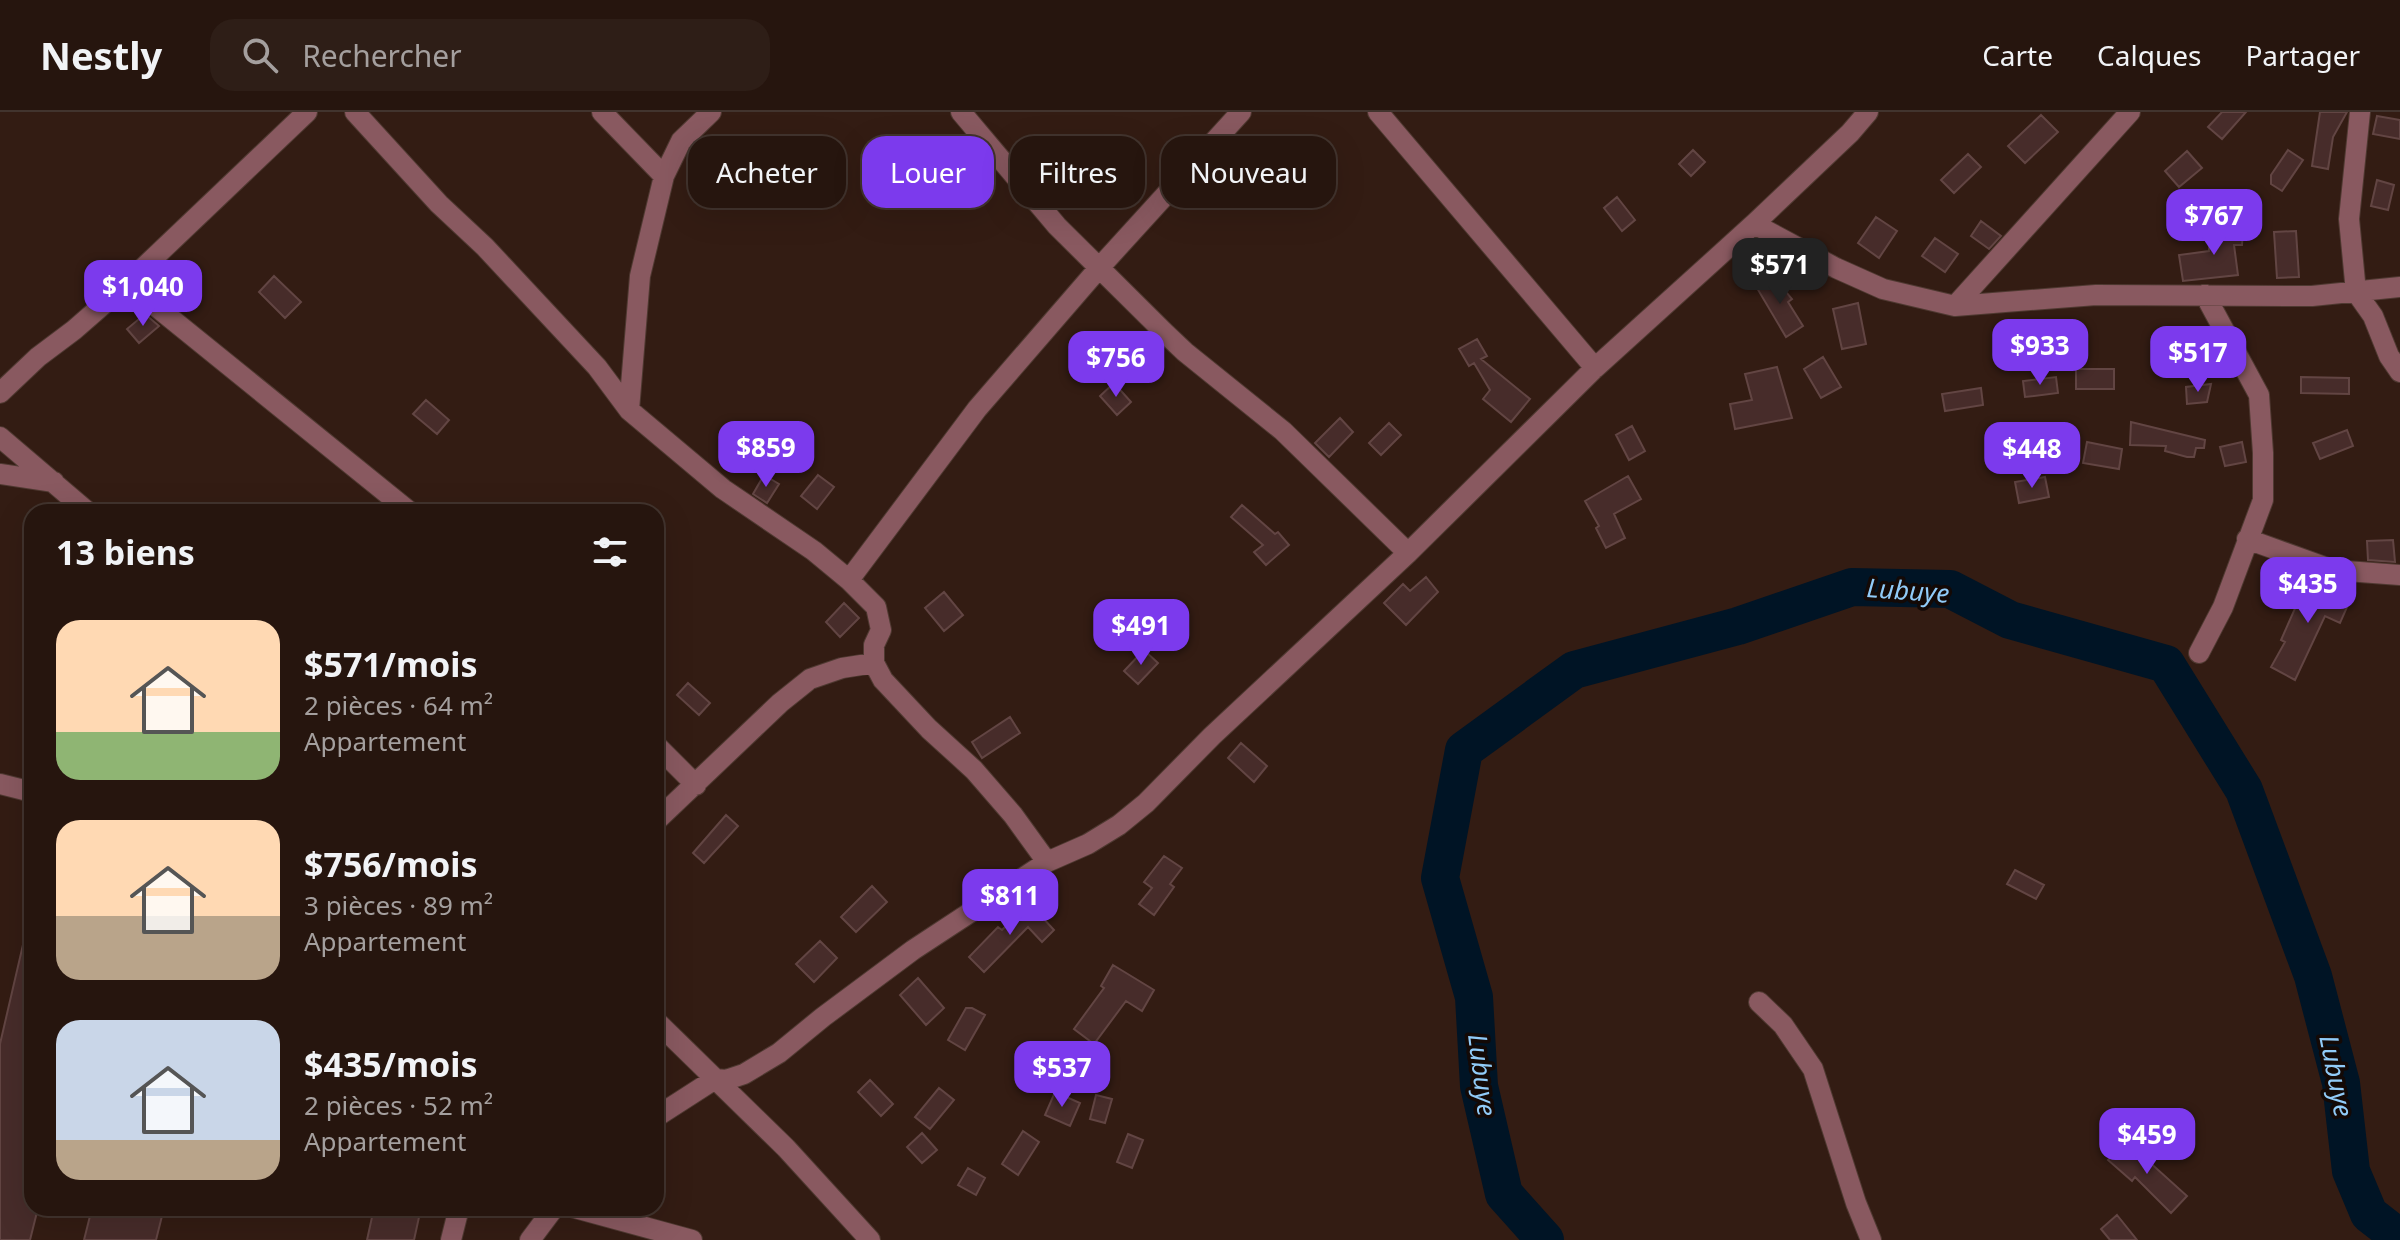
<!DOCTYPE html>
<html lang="fr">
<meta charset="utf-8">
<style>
:root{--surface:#26150e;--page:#2e1e17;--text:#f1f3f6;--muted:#a49f9e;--line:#42342e;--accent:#7c3aed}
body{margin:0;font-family:"Noto Sans",sans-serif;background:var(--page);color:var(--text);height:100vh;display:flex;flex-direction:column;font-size:30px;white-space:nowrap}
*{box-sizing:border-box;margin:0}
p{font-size:26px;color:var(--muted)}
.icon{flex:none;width:44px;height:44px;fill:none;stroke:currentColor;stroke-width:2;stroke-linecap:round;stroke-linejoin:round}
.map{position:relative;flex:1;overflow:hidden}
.panel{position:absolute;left:24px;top:392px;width:640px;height:712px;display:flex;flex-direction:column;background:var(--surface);border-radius:24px;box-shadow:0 8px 32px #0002,0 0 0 2px var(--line)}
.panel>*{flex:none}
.hud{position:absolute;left:688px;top:24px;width:760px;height:72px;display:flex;gap:16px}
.price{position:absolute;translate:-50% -68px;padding:0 18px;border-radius:16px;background:var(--accent);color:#fff;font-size:26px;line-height:52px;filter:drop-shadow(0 2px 4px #0008)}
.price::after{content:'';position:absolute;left:50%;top:48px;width:24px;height:18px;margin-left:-12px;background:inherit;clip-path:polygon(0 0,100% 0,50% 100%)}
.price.active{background:#222;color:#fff}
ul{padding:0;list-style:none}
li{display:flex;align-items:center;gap:24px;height:200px;padding:0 32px}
li span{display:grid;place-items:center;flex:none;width:224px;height:160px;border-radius:24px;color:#555}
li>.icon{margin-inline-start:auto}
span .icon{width:96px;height:96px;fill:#fffc;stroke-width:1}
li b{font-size:34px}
h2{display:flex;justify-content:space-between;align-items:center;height:96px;padding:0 32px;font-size:34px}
.pill{padding:0 28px;border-radius:24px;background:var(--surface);box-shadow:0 8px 32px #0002,0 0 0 2px var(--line);font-size:28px;line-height:72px}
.pill.active{background:var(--accent);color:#fff}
header{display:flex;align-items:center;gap:48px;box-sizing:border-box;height:112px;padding:0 40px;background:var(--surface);border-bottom:2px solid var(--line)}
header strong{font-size:38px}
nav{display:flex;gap:44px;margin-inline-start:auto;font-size:28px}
.search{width:560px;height:72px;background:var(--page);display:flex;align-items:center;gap:20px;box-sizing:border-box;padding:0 28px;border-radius:24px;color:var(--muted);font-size:30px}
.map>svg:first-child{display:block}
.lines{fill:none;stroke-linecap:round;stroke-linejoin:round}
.river{stroke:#001425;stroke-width:38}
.building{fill:#472c2a;stroke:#624543;stroke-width:2}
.minor-casing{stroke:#4f3931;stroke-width:22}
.minor{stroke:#895960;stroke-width:20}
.labels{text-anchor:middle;stroke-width:7;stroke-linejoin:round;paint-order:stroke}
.water-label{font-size:26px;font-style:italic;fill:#91cbf8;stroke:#130906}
</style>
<header>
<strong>Nestly</strong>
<div class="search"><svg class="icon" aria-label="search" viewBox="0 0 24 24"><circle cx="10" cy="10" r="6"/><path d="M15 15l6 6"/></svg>Rechercher</div>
<nav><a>Carte</a><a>Calques</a><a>Partager</a></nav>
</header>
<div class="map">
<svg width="2400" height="1128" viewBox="0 0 2400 1128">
<rect width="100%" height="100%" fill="#331c13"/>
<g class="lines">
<path class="river" d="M1545,1128L1504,1082L1479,974L1474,885L1440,766L1464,638L1574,558L1738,514L1852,475L1950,477L2010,508L2166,552L2244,678L2313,864L2341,971L2351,1059L2369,1102L2400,1126"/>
</g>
<path class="building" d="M2222,0H2246L2222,27L2208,15Z
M2320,0H2347L2333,25L2328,57L2312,54Z
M2041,3L2058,20L2025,51L2008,34Z
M2377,4L2400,8V27L2373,22Z
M1693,38L1705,50L1691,64L1679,52Z
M2288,38L2303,48L2282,79L2271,72V63Z
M2187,39L2202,56L2179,75L2165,59Z
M1968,42L1981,55L1954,81L1941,68Z
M2377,68L2394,73L2388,98L2371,94Z
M1617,85L1635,108L1622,119L1604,96Z
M1876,105L1897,119L1879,146L1858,131Z
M1981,109L2001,124L1989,137L1971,124Z
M2209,116L2243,117L2242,133H2234L2238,163L2183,169L2179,143L2209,139Z
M2296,119L2299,165L2277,166L2274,120Z
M1935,126L1958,142L1945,160L1922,144Z
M1772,163L1792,187L1788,190L1803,214L1786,225L1757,176Z
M274,164L301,190L285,206L259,180Z
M1858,191L1866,232L1842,237L1833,197Z
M145,202L159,214L139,231L127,217Z
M1477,227L1487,244L1481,247L1530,287L1511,310L1483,287L1490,278L1474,251L1469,254L1459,237Z
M1823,245L1841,275L1821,286L1804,257Z
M1777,255L1792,306L1735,317L1730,292L1752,288L1745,262Z
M2076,257H2114V277H2076Z
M2056,265L2058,281L2025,285L2023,269Z
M2301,265L2349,266V282L2301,281Z
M1114,271L1131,290L1117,303L1100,284Z
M2211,272L2207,290L2187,292L2186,275Z
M1981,276L1983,293L1945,299L1942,282Z
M426,288L449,308L437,322L413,302Z
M1340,306L1353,320L1329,345L1315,331Z
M2131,310L2205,328L2204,336H2196L2194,345H2187L2165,339L2166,334L2130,333Z
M1389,311L1401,323L1381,343L1369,331Z
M1632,314L1645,339L1629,348L1616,323Z
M2347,318L2353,334L2320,347L2313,331Z
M2087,330L2122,337L2119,357L2083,351Z
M2242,330L2246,350L2225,354L2220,335Z
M764,363L779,372L767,391L753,382Z
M818,363L834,375L817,397L801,384Z
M1628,364L1641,387L1614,402L1625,426L1606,436L1596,416L1599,414L1585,389Z
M2045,365L2049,385L2019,391L2015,370Z
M1242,393L1275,422L1278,420L1289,433L1266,453L1254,440L1263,433L1231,405Z
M2393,428L2395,450L2368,448L2367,429Z
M1426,465L1438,480L1406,513L1384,491L1403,472L1410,479Z
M2308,467L2351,486L2340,511L2325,504L2295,568L2271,555L2285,530L2281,528Z
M944,480L963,503L944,519L925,496Z
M844,491L859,506L840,525L826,510Z
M1144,538L1158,551L1138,572L1124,559Z
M688,571L710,591L699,603L677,583Z
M1010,605L1020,621L982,646L972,630Z
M1241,631L1267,654L1254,670L1228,646Z
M726,703L738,714L704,751L693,741Z
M1164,744L1182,756L1170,772L1174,775L1154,803L1139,792L1152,776L1144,770Z
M2015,758L2044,773L2036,787L2007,772Z
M872,774L887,790L856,820L841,805Z
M1029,791L1054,818L1042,830L1028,815L984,860L969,845L998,815L1002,818Z
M25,824L32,825V1096H38L30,1128H0V932Z
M820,829L837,846L814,870L796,852Z
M1113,853L1154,878L1142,899L1126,889L1094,932L1074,917L1104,876L1101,874Z
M918,866L944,896L926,913L900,883Z
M966,896H972L985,903L965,938L948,928Z
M870,968L893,992L881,1004L858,980Z
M939,976L954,988L930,1017L915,1005Z
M1055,980L1080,991L1070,1014L1045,1003Z
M1096,983L1112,987L1105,1011L1090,1007Z
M1023,1019L1039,1030L1018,1063L1002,1052Z
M922,1021L937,1038L922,1051L907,1035Z
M1128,1022L1143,1028L1132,1056L1117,1050Z
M2126,1029L2187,1084L2171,1101L2135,1065L2132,1069L2108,1048Z
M968,1056L985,1066L976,1083L958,1073Z
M92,1096H164L156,1128H84Z
M374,1096H421L414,1128H367Z
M2117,1103L2137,1128H2110L2101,1117Z"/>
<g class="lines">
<defs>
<path id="minor" d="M355,0L439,92L485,135L597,255L629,298L723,377L814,439L849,468L876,495L881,518L874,533V551L883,568L929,617L974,658L1013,703L1047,750
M602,0L664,64
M961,0L1057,114L1166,222L1185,240L1283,319L1408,441
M1378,0L1595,256
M2360,0L2349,107L2356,180L2373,204L2389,244L2400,260
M1754,112L1836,156L1883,177L1955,194L2096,183L2312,184L2400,175
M127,171L410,400
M1955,194L2130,0
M0,281L38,245L74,218L121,177L307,0
M629,298L640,164L664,64L681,29L711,0
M0,325L88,400
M0,362L54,370
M2247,427L2333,458L2400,463
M849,468L977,297L1099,156L1241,0
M2199,541L2223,495L2263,388V341L2259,283L2205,183
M656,633L696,673
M0,672L32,680
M656,709L780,591L810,567L842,556L874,551
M1759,890L1783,913L1813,957L1856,1091L1871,1128
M656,909L786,1036L870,1128
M656,1005L715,967L726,968L744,962L779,941L823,905L913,838L1047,750L1088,732L1119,713L1146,691L1212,624L1408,441L1595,256L1754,112L1850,21L1868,0
M575,1096L692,1128
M451,1128L459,1096
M530,1128L554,1096"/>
</defs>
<use href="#minor" class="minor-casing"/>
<use href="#minor" class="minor"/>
</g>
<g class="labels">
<g class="water-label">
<text transform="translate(1908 479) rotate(4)" y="9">Lubuye</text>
<text transform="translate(1482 963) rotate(83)" y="9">Lubuye</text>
<text transform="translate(2336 964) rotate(79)" y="9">Lubuye</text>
</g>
</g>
</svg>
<b class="price" style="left:2214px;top:145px">$767</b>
<b class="price active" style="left:1780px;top:194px">$571</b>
<b class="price" style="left:143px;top:216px">$1,040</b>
<b class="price" style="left:2040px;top:275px">$933</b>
<b class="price" style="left:2198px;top:282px">$517</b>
<b class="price" style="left:1116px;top:287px">$756</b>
<b class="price" style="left:766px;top:377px">$859</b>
<b class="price" style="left:2032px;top:378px">$448</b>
<b class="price" style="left:2308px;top:513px">$435</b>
<b class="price" style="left:1141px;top:555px">$491</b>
<b class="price" style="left:1010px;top:825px">$811</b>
<b class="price" style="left:1062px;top:997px">$537</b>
<b class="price" style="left:2147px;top:1064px">$459</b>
<div class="hud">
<a class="pill">Acheter</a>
<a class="pill active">Louer</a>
<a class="pill">Filtres</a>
<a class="pill">Nouveau</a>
</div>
<section class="panel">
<h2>13 biens<svg class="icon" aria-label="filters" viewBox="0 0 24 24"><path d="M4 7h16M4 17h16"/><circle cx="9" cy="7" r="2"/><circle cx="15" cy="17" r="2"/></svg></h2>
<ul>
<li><span style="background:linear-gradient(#ffd9b3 70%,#8fb573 0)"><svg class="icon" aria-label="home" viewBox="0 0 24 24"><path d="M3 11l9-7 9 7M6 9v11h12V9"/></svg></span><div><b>$571/mois</b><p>2 pièces · 64 m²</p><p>Appartement</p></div></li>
<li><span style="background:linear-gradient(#ffd9b3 60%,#b9a48a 0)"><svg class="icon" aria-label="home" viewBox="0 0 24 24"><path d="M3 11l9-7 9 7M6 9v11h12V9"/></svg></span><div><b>$756/mois</b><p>3 pièces · 89 m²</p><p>Appartement</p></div></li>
<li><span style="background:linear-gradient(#c9d6e8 75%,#b9a48a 0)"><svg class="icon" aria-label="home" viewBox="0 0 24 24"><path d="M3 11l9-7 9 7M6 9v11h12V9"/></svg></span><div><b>$435/mois</b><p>2 pièces · 52 m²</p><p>Appartement</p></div></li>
</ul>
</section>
</div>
